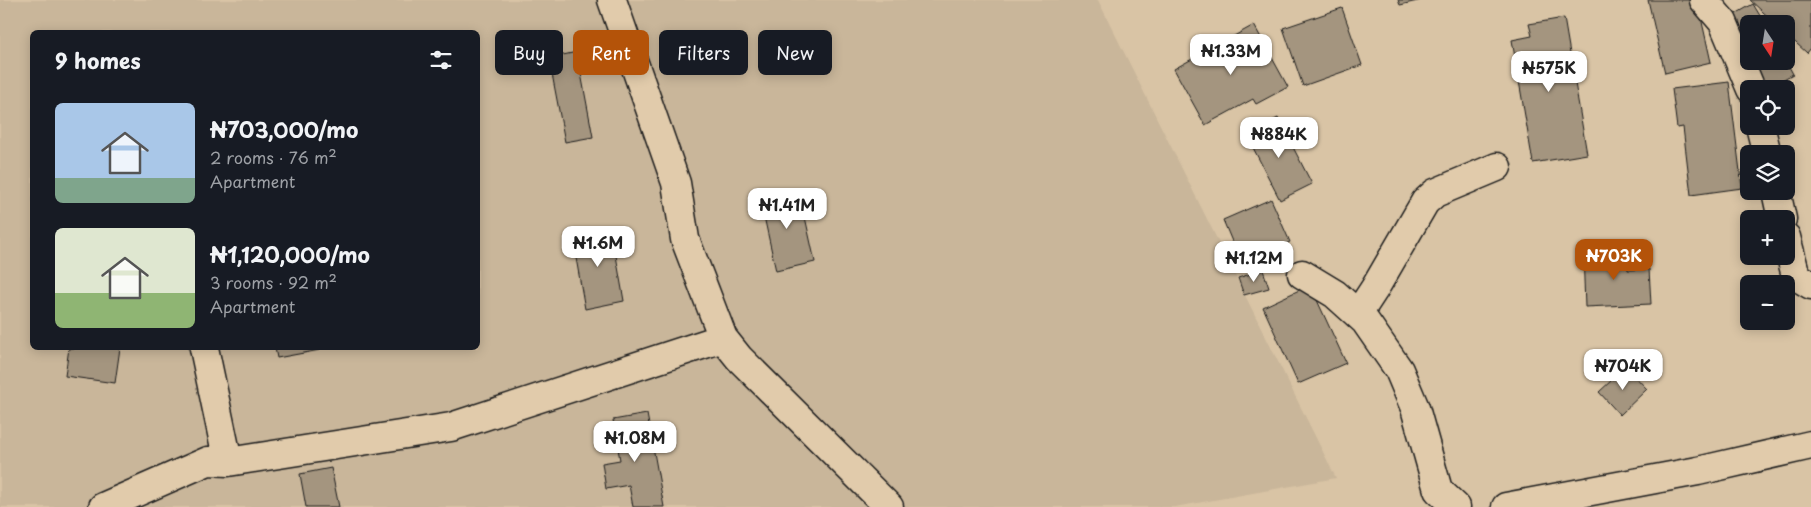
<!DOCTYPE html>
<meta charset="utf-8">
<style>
:root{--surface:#171b24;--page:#242831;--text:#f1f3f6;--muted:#9ea1a6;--accent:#b45309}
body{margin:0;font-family:"Playpen Sans",sans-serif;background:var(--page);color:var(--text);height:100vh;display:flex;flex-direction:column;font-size:19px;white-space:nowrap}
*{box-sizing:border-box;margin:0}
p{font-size:16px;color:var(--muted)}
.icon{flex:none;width:28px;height:28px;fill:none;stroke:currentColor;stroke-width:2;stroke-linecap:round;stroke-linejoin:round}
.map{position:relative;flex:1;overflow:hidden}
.drawer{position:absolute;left:30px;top:30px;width:450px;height:320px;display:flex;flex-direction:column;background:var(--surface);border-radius:8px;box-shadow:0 2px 12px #0003}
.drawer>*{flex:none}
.top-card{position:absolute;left:495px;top:30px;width:475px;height:45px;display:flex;gap:10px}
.needle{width:32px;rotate:168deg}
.fabs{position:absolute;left:1740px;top:15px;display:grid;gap:10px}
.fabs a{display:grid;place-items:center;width:55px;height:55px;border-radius:8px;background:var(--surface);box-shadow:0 2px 12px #0003;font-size:25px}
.price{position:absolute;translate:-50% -42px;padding:0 11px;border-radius:10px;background:#fff;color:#222;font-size:16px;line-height:32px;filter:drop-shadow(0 1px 2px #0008)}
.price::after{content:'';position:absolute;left:50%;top:30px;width:15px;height:11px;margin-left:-8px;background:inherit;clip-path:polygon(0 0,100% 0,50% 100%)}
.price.selected{background:var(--accent);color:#fff}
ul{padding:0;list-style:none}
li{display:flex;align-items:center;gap:15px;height:125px;padding:0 25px}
li span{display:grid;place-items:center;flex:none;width:140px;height:100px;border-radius:8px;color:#555}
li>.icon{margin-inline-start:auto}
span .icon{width:60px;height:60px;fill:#fffc;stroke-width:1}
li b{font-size:21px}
h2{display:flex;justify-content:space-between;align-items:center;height:60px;padding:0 25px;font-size:21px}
.chip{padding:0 18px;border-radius:8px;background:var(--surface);box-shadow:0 2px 12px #0003;font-size:18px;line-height:45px}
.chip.selected{background:var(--accent);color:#fff}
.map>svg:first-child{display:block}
.built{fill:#c9b69a;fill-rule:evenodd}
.building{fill:#a4957f;stroke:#1c1c1c}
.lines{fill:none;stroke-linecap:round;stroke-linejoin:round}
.minor-casing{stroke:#1c1c1c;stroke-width:31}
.tertiary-casing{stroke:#1c1c1c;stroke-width:31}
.minor{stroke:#e1cbab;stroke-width:28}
.tertiary{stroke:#e1cbab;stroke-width:28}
</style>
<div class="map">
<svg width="1811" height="507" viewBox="0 0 1811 507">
<rect width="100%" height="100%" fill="#d9c4a5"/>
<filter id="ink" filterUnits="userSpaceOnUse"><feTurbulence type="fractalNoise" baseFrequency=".02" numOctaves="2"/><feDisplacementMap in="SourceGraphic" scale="10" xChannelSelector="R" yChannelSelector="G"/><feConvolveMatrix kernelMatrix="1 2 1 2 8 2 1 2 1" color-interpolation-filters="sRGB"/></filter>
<g filter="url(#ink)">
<path class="built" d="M0,0H1098L1336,478L1175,507H0ZM32,32H478V348H32Z"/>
<path class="building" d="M1398,0H1422L1400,5Z
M1648,0H1697L1711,62L1665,73Z
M1750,0H1811V48L1807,53L1786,34V24H1776Z
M1753,4L1765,24H1749V60L1725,20Z
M1342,8L1362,65L1303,86L1283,28Z
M1564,18L1587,154L1533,163L1512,40L1532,36L1529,24Z
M1254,25L1288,87L1256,104L1253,99L1205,125L1174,69Z
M577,52L593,137L565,142L549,58Z
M1749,61H1786L1793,74L1765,89Z
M1729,82L1742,188L1691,195L1683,127L1677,128L1672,89Z
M1278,118L1312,184L1280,200L1246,134Z
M799,190L815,262L776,271L760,198Z
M1271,199L1290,242L1241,263L1223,220Z
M611,227L624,301L585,309L572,235Z
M1627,250L1628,270L1649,269L1651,304L1585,307L1583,252Z
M1263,270L1269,288L1244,295L1238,278Z
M1310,285L1346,363L1298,384L1263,307Z
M69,348H120L115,383L65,376Z
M275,348H319L320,350L277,358Z
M1626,367L1647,389L1620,415L1599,392Z
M647,414L664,507H633L629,485L606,489L602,463L620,460L613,420Z
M331,468L339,507H306L300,474Z"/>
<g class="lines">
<defs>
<path id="minor" d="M612,0L676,183L685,239L723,338L739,358L889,507
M1704,0L1723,22L1751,89
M1760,126L1767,154
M1776,191L1782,219
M1786,237L1796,276L1811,285
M1302,274L1335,294L1365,321L1399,370L1415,408L1438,490L1456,507
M1358,314L1375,288L1425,202L1435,193L1497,167
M204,348L228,462L451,427L723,338
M103,507L208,461L228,462"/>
<path id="tertiary" d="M1506,507L1698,471L1811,445"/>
</defs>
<use href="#minor" class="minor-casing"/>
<use href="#tertiary" class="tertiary-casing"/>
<use href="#minor" class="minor"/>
<use href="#tertiary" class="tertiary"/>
</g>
</g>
</svg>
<div class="fabs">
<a><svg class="needle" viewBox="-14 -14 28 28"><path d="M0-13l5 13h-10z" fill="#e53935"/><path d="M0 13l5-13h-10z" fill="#9ea1a6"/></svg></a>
<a><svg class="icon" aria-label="locate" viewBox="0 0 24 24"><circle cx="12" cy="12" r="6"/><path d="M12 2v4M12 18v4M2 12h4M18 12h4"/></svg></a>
<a><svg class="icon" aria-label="layers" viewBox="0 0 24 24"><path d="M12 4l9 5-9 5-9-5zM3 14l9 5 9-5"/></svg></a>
<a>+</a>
<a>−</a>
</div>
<b class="price" style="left:1231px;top:76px">₦1.33M</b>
<b class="price" style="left:1549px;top:93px">₦575K</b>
<b class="price" style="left:1279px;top:159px">₦884K</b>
<b class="price" style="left:787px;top:230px">₦1.41M</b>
<b class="price" style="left:598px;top:268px">₦1.6M</b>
<b class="price selected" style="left:1614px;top:281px">₦703K</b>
<b class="price" style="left:1254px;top:283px">₦1.12M</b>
<b class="price" style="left:1623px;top:391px">₦704K</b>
<b class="price" style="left:635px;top:463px">₦1.08M</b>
<div class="top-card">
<a class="chip">Buy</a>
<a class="chip selected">Rent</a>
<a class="chip">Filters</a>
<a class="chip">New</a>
</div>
<section class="drawer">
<h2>9 homes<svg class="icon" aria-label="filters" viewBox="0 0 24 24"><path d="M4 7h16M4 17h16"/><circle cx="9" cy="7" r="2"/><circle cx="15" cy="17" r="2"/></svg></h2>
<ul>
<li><span style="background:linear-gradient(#a9c7e8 75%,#7fa58c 0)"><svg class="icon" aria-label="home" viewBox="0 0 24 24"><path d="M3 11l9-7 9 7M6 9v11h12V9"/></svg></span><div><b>₦703,000/mo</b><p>2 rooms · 76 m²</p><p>Apartment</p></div></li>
<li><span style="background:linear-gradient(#dfe7d0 65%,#8fb573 0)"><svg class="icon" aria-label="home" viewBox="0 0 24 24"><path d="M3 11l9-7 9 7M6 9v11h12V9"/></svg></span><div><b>₦1,120,000/mo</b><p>3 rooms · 92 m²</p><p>Apartment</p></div></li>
</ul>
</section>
</div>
